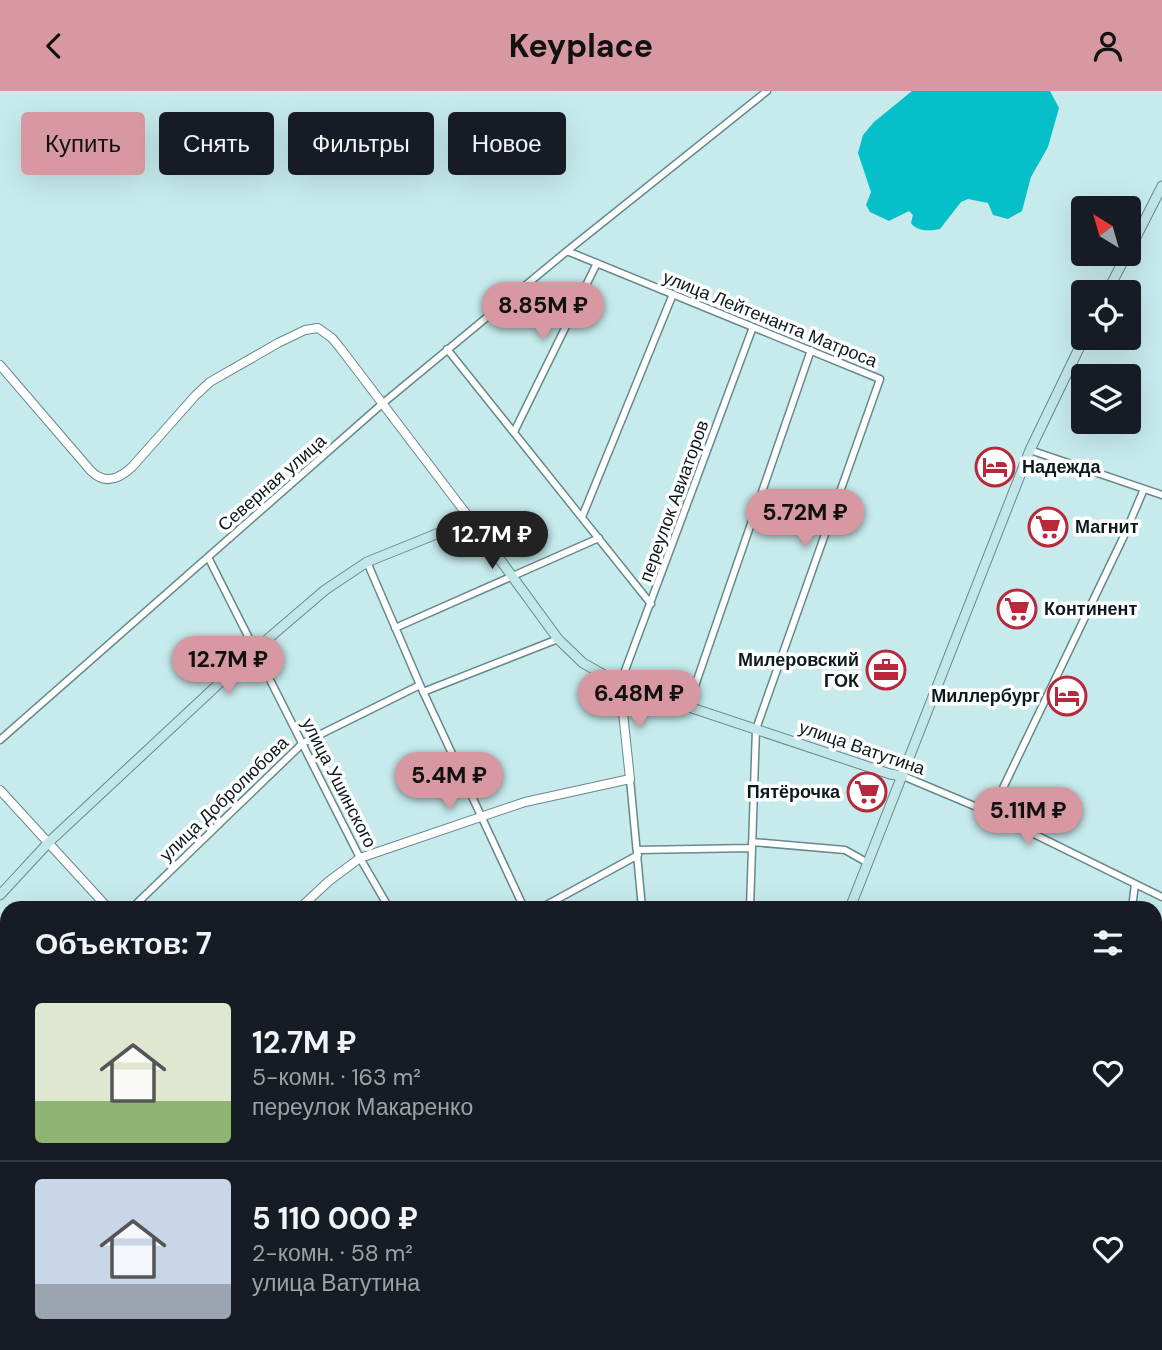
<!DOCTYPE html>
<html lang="ru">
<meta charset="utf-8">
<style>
:root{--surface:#171b24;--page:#242831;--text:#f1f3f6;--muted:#9ea1a6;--line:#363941;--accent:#d898a1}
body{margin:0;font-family:"DM Sans",sans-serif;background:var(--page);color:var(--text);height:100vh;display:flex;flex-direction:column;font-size:26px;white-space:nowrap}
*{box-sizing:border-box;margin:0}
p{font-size:23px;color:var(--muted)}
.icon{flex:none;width:38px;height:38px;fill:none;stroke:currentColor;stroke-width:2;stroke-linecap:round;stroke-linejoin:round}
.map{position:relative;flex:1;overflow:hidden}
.side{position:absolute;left:0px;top:810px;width:1162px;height:450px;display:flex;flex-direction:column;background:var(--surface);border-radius:21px 21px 0 0;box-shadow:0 7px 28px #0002}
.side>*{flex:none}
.guide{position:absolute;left:21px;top:21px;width:700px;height:63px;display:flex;gap:14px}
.needle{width:46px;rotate:323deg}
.fabs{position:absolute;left:1071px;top:105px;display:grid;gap:14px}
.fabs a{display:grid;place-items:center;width:70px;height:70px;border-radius:7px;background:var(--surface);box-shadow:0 7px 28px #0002;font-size:35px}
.price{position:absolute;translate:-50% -60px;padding:0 16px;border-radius:24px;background:var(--accent);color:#111;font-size:23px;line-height:46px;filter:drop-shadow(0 2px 4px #0008)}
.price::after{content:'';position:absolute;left:50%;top:42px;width:21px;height:16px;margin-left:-10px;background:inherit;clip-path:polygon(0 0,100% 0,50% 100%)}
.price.selected{background:#222;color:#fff}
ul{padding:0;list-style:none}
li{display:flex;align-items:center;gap:21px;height:175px;padding:0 35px}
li+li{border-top:2px solid var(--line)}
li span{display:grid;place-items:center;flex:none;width:196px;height:140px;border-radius:7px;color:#555}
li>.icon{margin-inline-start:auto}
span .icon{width:84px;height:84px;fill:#fffc;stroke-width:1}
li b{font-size:30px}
h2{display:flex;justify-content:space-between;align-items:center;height:84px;padding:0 35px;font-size:30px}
.chip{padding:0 24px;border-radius:7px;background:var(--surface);box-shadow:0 7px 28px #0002;font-size:24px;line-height:63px}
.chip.selected{background:var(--accent);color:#111}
header{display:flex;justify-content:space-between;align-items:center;height:91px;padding:0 35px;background:var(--accent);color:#111;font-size:32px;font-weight:700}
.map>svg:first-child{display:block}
.water{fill:#06c0c9}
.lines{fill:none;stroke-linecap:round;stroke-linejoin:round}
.minor-casing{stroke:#67898b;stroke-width:9}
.tertiary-casing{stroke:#67898b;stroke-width:10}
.secondary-casing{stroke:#67898b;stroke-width:11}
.minor{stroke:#fff;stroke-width:6}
.tertiary{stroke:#fff;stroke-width:8}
.secondary{stroke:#c3e6e8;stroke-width:9}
.labels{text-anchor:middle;stroke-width:7;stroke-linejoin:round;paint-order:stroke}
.street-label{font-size:18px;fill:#0d1a1b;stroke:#fff}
.poi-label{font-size:18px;font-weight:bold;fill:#0d1a1b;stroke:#fff;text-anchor:start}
</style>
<header><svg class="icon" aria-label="back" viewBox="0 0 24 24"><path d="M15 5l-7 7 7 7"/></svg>Keyplace<svg class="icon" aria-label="person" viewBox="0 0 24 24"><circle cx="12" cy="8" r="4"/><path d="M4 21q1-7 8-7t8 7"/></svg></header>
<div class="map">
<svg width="1162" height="1259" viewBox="0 0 1162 1259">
<rect width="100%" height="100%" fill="#c7ebed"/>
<path class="water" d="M912,0H1050L1059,17L1048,56L1031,86L1022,120L1008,128L993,124L988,112L968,108L961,111L940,138C931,140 917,141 911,132L913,124L909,120L889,130L870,121L866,114L871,101L858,62L863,44L874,31Z"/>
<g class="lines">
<defs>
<path id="minor" d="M567,160L880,288L756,638L750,817
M447,258L651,513
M514,341L597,172
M1030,359L1162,404
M582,426L673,203
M208,466L360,767L389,817
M367,471L420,594L524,817
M395,537L599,447
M620,593L753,236
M423,601L558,548
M688,615L811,259
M0,649L382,313L567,160L767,0
M903,685L991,722L1162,806
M630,688L642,817
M991,722L1124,445L1144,398
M752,751L845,759L868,772
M637,759L752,757
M132,817L303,652L420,594
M541,817L638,764
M1132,817L1135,793
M0,936L7,942
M0,968L7,958
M1155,1020L1162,1021
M1155,1089L1162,1088
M0,1127L7,1130
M182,1253L194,1259
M266,1253L278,1259
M75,1259L78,1253
M369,1259L374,1253
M946,1259L949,1253
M1153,1259L1162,1257"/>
<path id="tertiary" d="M0,274L91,380C105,394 119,388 132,376L195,305L210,291L278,252L305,239L318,237L332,247L341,258L471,429
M0,699L108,817
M300,817L329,790L360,767L525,711L630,688L620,593
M0,1178L7,1164
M524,1253L531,1259
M206,1259L209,1253
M1123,1259V1253"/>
<path id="secondary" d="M1129,160L1162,95
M1107,201L1127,163
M0,804L49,751L256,558L325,499L367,471L471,429L558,548L583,572L620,593L890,683L903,685
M850,817L1030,359L1084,247
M677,1259L680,1253"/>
</defs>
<use href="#minor" class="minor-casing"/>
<use href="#tertiary" class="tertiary-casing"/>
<use href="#secondary" class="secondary-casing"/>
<use href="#minor" class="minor"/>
<use href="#tertiary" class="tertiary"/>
<use href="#secondary" class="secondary"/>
</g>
<defs>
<symbol id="hotel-ring" viewBox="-11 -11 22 22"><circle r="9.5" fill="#fff" stroke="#b9283a" stroke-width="1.5"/><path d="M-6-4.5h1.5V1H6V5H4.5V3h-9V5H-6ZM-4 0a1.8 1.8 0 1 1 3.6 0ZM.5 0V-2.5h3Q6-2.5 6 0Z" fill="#b9283a"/></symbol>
<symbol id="supermarket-ring" viewBox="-11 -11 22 22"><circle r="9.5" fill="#fff" stroke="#b9283a" stroke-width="1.5"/><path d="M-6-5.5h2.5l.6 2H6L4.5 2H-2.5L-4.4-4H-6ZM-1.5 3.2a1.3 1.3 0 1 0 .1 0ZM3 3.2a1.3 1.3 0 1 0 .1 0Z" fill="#b9283a"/></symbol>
<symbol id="office-ring" viewBox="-11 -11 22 22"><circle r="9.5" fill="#fff" stroke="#b9283a" stroke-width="1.5"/><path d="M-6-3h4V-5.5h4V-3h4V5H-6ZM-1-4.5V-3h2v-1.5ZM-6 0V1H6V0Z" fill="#b9283a"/></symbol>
</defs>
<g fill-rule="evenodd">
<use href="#hotel-ring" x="973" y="354" width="44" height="44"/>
<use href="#supermarket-ring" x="1026" y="414" width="44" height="44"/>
<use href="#supermarket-ring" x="995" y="496" width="44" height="44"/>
<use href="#office-ring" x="864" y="557" width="44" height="44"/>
<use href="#hotel-ring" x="1045" y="583" width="44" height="44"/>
<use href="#supermarket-ring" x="845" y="679" width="44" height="44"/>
</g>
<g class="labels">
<g class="street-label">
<text transform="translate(770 228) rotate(22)" y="6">улица Лейтенанта Матроса</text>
<text transform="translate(272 392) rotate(-41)" y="6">Северная улица</text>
<text transform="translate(674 410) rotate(-70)" y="6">переулок Авиаторов</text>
<text transform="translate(862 657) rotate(19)" y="6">улица Ватутина</text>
<text transform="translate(339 692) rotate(63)" y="6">улица Ушинского</text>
<text transform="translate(224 708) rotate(-44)" y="6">улица Добролюбова</text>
</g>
<g class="poi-label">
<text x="1022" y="382">Надежда</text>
<text x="1075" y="442">Магнит</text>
<text x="1044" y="524">Континент</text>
<text x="859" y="575" text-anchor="end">Милеровский<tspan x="859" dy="21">ГОК</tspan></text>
<text x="1040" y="611" text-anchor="end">Миллербург</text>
<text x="840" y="707" text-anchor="end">Пятёрочка</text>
</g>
</g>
</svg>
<div class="fabs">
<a><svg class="needle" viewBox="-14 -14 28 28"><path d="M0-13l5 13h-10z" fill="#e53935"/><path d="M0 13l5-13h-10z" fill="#9ea1a6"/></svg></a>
<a><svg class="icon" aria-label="locate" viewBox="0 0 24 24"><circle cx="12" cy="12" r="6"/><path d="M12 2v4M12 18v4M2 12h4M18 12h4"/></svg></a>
<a><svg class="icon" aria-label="layers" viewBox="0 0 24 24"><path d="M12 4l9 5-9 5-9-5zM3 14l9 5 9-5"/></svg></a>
</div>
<b class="price" style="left:543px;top:251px">8.85M ₽</b>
<b class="price" style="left:805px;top:458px">5.72M ₽</b>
<b class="price selected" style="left:492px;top:480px">12.7M ₽</b>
<b class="price" style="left:228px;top:605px">12.7M ₽</b>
<b class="price" style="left:639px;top:639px">6.48M ₽</b>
<b class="price" style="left:449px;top:721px">5.4M ₽</b>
<b class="price" style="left:1028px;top:756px">5.11M ₽</b>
<div class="guide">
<a class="chip selected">Купить</a>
<a class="chip">Снять</a>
<a class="chip">Фильтры</a>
<a class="chip">Новое</a>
</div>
<section class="side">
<h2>Объектов: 7<svg class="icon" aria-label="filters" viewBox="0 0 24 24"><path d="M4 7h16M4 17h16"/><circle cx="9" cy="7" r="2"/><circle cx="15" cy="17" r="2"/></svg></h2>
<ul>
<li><span style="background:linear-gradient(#dfe7d0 70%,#8fb573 0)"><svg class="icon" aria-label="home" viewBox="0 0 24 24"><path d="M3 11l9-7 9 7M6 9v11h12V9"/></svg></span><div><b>12.7M ₽</b><p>5-комн. · 163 m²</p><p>переулок Макаренко</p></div><svg class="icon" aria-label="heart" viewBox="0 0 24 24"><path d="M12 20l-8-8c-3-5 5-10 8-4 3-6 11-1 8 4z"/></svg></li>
<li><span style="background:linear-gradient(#c9d6e8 75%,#9aa5b1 0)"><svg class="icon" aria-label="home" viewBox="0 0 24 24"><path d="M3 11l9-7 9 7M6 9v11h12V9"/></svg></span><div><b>5 110 000 ₽</b><p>2-комн. · 58 m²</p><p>улица Ватутина</p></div><svg class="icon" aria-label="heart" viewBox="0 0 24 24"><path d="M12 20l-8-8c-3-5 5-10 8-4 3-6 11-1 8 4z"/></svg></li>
</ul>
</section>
</div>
